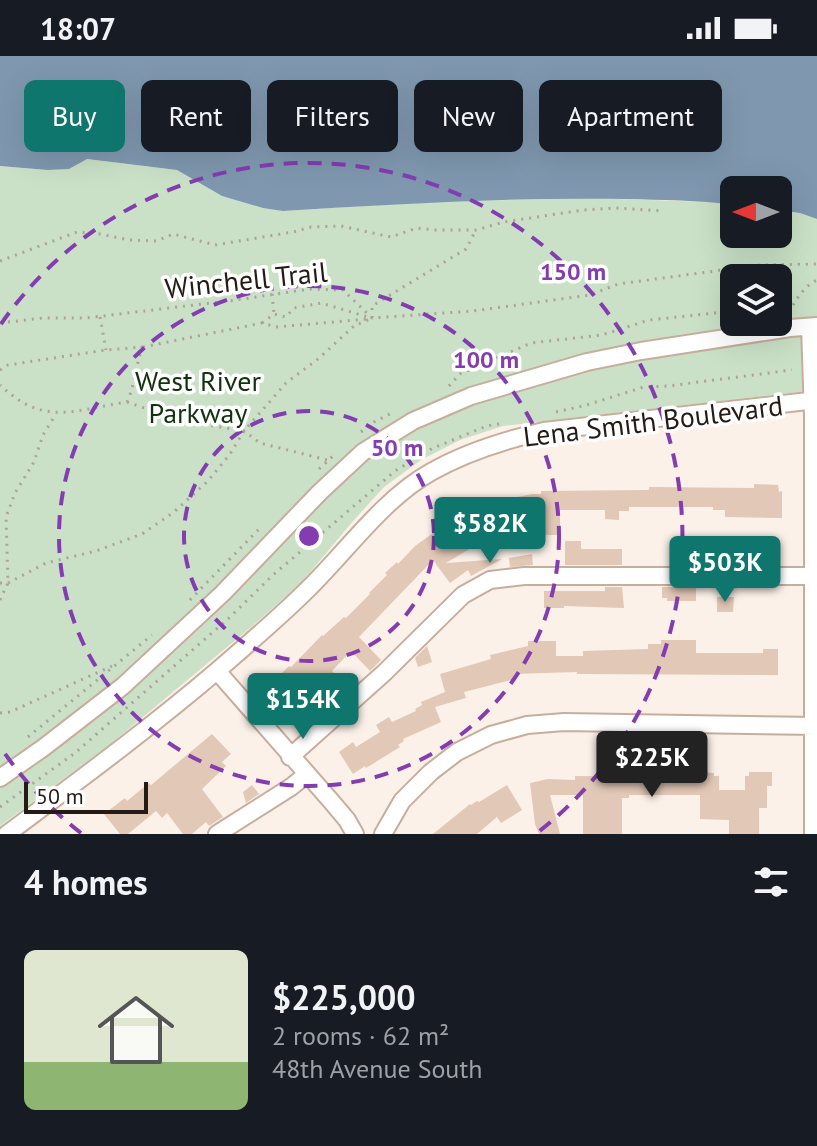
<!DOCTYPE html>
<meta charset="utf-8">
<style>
:root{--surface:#171b24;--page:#242831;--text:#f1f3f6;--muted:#9ea1a6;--line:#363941;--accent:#0f766e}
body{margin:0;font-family:"PT Sans",sans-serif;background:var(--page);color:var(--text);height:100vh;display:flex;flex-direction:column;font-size:30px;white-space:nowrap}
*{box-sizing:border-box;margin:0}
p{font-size:26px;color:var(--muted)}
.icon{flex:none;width:44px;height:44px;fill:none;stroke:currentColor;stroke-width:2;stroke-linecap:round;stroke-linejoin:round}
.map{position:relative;height:778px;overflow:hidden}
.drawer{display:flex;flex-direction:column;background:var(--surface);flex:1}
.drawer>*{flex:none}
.hud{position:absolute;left:24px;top:24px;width:770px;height:72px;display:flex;gap:16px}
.needle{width:52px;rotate:270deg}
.controls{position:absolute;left:720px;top:120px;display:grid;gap:16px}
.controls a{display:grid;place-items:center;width:72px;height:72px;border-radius:12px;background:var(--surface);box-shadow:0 8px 32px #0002;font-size:40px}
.scale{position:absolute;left:24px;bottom:20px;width:124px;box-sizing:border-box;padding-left:8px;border:4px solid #251b15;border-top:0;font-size:22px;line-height:28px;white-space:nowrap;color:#251b15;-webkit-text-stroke:6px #fff;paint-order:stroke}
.price{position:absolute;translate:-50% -68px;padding:0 18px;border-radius:8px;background:var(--accent);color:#fff;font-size:26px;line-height:52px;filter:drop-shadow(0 2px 4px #0008)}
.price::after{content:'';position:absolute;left:50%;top:48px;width:24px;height:18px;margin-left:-12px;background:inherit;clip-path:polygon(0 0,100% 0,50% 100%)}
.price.selected{background:#222;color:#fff}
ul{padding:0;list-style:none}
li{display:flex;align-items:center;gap:24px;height:200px;padding:0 24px}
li+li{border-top:2px solid var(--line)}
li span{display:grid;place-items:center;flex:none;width:224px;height:160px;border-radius:12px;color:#555}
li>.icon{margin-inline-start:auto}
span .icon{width:96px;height:96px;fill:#fffc;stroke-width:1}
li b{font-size:34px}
h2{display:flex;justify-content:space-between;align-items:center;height:96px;padding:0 24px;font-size:34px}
.tag{padding:0 28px;border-radius:12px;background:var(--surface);box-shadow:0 8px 32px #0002;font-size:28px;line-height:72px}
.tag.selected{background:var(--accent);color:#fff}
.status{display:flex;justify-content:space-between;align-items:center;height:56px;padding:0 40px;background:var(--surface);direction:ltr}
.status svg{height:22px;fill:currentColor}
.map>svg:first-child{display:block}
.green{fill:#cae1c7;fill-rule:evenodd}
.water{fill:#7f98af}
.building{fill:#e2c8b6}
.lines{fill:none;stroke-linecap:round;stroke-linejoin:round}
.minor-casing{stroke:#c7ae9c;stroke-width:20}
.path{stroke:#aca29b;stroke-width:3;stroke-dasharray:2 6;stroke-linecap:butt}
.minor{stroke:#fff;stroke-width:16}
.ring{fill:none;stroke:#833db0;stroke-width:4;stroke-dasharray:14 10}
.labels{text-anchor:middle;stroke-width:7;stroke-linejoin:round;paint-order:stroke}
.street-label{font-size:28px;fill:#251b15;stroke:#fff}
.park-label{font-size:28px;fill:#10330e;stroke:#fff}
.centre{fill:#833db0;stroke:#fff;stroke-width:4}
.ring-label{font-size:24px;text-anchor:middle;font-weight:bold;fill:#833db0;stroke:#fff;stroke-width:7;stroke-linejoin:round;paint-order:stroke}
</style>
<div class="status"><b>18:07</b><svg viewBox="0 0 49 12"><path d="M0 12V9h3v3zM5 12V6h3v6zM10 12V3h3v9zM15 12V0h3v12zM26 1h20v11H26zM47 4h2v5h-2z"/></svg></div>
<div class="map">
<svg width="817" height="778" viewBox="0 0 817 778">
<rect width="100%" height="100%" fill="#fbf1e9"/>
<path class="green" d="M86,103L177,114L222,140L283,155L428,146L586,142L712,146L734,149V178H778V154L800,157L817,163V334L503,370L460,384L421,404L384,431L354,464L301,527L256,567L108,690L0,770V110L46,114L69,113ZM734,222H778V266H734Z"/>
<path class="water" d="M0,0H817V163L800,157L778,154V134H734V149C698,144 661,144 624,143C511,141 397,148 283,155L263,152L222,140L177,114L87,103L69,113L47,114L0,110Z"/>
<path class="building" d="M754,428L778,429L779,436L782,435V462L725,461V454H713V451H629V455H619V464L605,463V454H560V479H535V467L518,470L516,463L495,467L478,477L483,485L446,507L502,503L471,520L468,514L450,527L433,504L359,581L381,604L370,615L351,595L332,615L350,633L325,655L313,641L300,654L282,635L280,637L271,628L289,610L291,611L322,579L323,580L344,561L346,562L370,538L369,537L387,519L385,517L397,506L398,508L415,490L440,472L479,449L532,438H541V435L649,434V431L754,432Z
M565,485H581V493H622V509H565Z
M725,487H758V504H742V507H725Z
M532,498L533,509L510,511L509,502Z
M674,499H696V509H674Z
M605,531H622L624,552L564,550V552H544V535H605Z
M662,531H696V545H667V542H662Z
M717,541H734L733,556H717Z
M661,584H696V597H763V593H778V619L577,618V616L514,618L515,623L464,636L466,642L435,651L441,666L403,683L404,685L398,689L400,691L366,712L365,710L353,718L339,696L353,686L356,691L380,676L376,669L389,661L392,666L416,655L415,653L422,649L421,646L445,636L440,618L491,603L490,599L528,590V585H556V600H583V595L648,593V588H661Z
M427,590L432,606L418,611L415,602Z
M212,678L231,698L222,706L226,710L202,733L223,761L209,770L206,766L192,778H183L167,757L162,762L156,755L128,778H120L104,758L125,742L127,745L149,727L151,729Z
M659,715L714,717V720H719V734H745V720H749V716H772V730H767V752H759V778H729V764L700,763V739H629V742H622V778H583V739H550L560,778H539L535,768L530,727L548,723L575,724V720L659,721Z
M252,729L259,738L246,747L243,736Z
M507,729L522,754L501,767L497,761L477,778H433L470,748L471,749L477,745L479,746Z"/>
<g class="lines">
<defs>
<path id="minor" d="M810,271L813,359V778
M217,615L331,745L347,764L355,778
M290,701L384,617L463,539L490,524L524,520H813
M0,722L43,692L123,630L223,537L320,436L363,396L413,365L471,340L587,306L641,295L790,272L817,270
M7,778C78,725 150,672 218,614C248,588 280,561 308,533C346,496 384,442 431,416C466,396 505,384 544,375L817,344
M217,778L291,731L306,719
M383,778L402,745L431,716L457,696L491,679L527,669L564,666L817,670"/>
</defs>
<use href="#minor" class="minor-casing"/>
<path class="path" d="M0,205L77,176L100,178L129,184L157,185L173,178L215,189L293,176L311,171L341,170L391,181L417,172L436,174H476L504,166L583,154L616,152L663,155
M272,238L274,258
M778,252L788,255
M789,256C796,244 803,231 817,224
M100,261L106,294
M372,262V250L466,193L476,174
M0,267L43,262H86L236,244L310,233L343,234L372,262L473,255L590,239L618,228L760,209L817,208
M262,267L274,258L286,261L294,252L321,247L368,261
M143,291L262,267L276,271L368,263
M0,314L8,309L106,294L142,291C136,310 135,328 127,346C74,354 44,371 0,329
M449,330L460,318L531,287L602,279L649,264L734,255
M127,346L182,365L244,375L260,387L327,404
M556,356L583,350L644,331L668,330L792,314
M361,376L374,366L392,357
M319,413L334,399
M0,527H8L46,507L96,495L142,478L174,456L208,425L230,398L244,375L286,327L318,303L354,270L370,263
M0,544L8,527L6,461L15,437L34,406L43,379L56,358
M190,544L260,472
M0,657L10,656L112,610
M28,681L152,579
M0,751L75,697L229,562L273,519L395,415L433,392L487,370L505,367"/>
<use href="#minor" class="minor"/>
</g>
<g class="ring">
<circle cx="309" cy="480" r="125"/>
<circle cx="309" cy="480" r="250"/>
<path d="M81 777A374 374 0 0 1 1 692M1 268A374 374 0 1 1 537 777"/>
</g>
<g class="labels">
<g class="street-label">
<text transform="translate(246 224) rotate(-6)" y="10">Winchell Trail</text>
<text transform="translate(653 365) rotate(-7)" y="10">Lena Smith Boulevard</text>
</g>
<g class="park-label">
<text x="198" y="335">West River<tspan x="198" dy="32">Parkway</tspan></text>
</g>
</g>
<circle cx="309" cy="480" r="12" class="centre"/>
<g class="ring-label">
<text x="573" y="224">150 m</text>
<text x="486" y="312">100 m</text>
<text x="397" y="400">50 m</text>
</g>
</svg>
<div class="controls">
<a><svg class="needle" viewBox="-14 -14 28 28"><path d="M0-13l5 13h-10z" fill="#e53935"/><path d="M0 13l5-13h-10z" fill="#9ea1a6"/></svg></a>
<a><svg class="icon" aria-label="layers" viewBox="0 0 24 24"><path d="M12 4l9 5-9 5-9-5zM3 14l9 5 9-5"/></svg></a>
</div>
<div class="scale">50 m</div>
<b class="price" style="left:490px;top:509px">$582K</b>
<b class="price" style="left:725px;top:548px">$503K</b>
<b class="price" style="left:303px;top:685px">$154K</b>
<b class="price selected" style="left:652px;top:743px">$225K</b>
<div class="hud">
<a class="tag selected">Buy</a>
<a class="tag">Rent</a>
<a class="tag">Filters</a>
<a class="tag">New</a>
<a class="tag">Apartment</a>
</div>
</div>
<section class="drawer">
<h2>4 homes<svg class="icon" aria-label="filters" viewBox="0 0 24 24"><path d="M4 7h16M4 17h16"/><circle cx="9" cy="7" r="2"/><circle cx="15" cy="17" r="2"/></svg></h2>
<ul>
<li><span style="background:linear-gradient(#dfe7d0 70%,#8fb573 0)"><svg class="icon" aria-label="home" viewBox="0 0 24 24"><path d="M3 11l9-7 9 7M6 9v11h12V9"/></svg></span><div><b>$225,000</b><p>2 rooms · 62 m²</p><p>48th Avenue South</p></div></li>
</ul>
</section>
